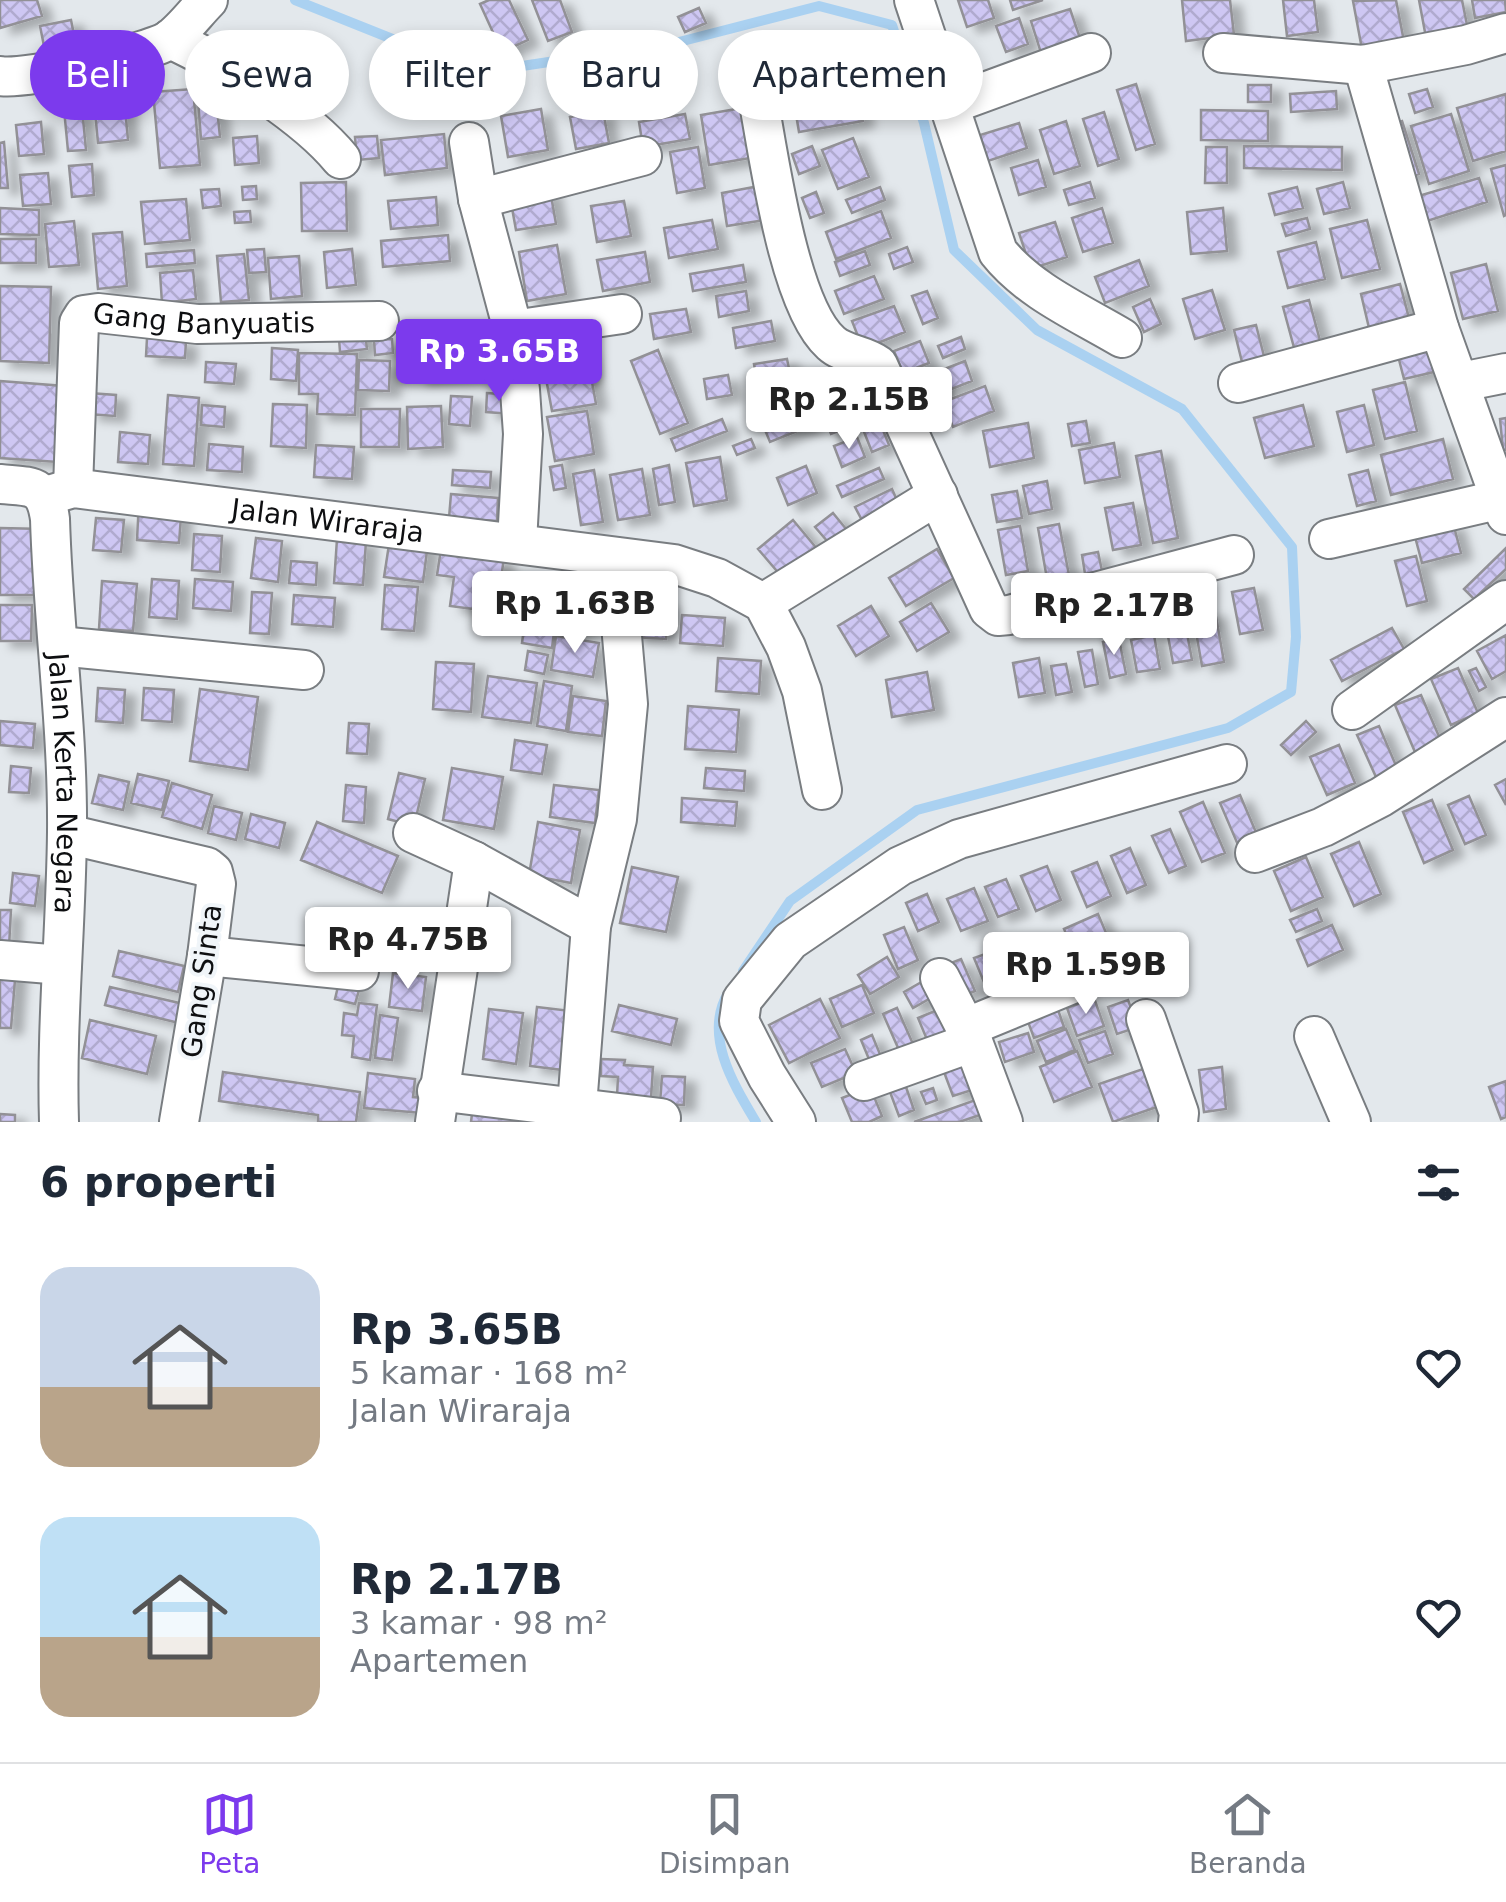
<!DOCTYPE html>
<html lang="id">
<meta charset="utf-8">
<style>
:root{--surface:#fff;--page:#f2f2f3;--text:#1f2937;--muted:#747a83;--line:#e0e1e3;--accent:#7c3aed}
body{margin:0;font-family:"DejaVu Sans",sans-serif;background:var(--page);color:var(--text);height:100vh;display:flex;flex-direction:column;font-size:38px;white-space:nowrap}
*{box-sizing:border-box;margin:0}
p{font-size:32px;color:var(--muted)}
.icon{flex:none;width:55px;height:55px;fill:none;stroke:currentColor;stroke-width:2;stroke-linecap:round;stroke-linejoin:round}
.map{position:relative;height:1122px;overflow:hidden}
.side{display:flex;flex-direction:column;background:var(--surface);flex:1}
.side>*{flex:none}
.top-card{position:absolute;left:30px;top:30px;width:1000px;height:90px;display:flex;gap:20px}
.price{position:absolute;translate:-50% -85px;padding:0 22px;border-radius:10px;background:#fff;color:#222;font-size:32px;line-height:65px;filter:drop-shadow(0 2px 5px #0008)}
.price::after{content:'';position:absolute;left:50%;top:60px;width:30px;height:22px;margin-left:-15px;background:inherit;clip-path:polygon(0 0,100% 0,50% 100%)}
.price.active{background:var(--accent);color:#fff}
ul{padding:0;list-style:none}
li{display:flex;align-items:center;gap:30px;height:250px;padding:0 40px}
li span{display:grid;place-items:center;flex:none;width:280px;height:200px;border-radius:30px;color:#555}
li>.icon{margin-inline-start:auto}
span .icon{width:120px;height:120px;fill:#fffc;stroke-width:1}
li b{font-size:42px}
h2{display:flex;justify-content:space-between;align-items:center;height:120px;padding:0 40px;font-size:42px}
.chip{padding:0 35px;border-radius:45px;background:var(--surface);box-shadow:0 5px 15px #0003;font-size:35px;line-height:90px}
.chip.active{background:var(--accent);color:#fff}
.tabs{display:flex;justify-content:space-around;align-items:center;height:140px;border-top:2px solid var(--line);background:var(--surface);font-size:28px;color:var(--muted)}
.tabs a{display:grid;justify-items:center;gap:5px}
.tabs .active{color:var(--accent)}
.map>svg:first-child{display:block}
.lines{fill:none;stroke-linecap:round;stroke-linejoin:round}
.stream{stroke:#aad1f1;stroke-width:10}
.building{fill:url(#building-cross-hatch);stroke:#929196;stroke-width:2.5;filter:url(#shadow)}
.minor-casing{stroke:#797d81;stroke-width:42}
.minor{stroke:#fff;stroke-width:38}
.labels{text-anchor:middle;stroke-width:8;stroke-linejoin:round;paint-order:stroke}
.street-label{font-size:28px;fill:#0e0f11;stroke:#f0f5f9}
</style>
<div class="map">
<svg width="1506" height="1122" viewBox="0 0 1506 1122">
<defs>
<pattern id="building-cross-hatch" width="8" height="8" patternUnits="userSpaceOnUse" patternTransform="scale(2.5)"><rect width="8" height="8" fill="#cec7f3"/><path d="M0 0l8 8M0 8l8-8" fill="none" stroke="#b0aacf"/></pattern>
<filter id="shadow"><feDropShadow dx="11" dy="6" stdDeviation="5" flood-color="#0004"/></filter>
</defs>
<rect width="100%" height="100%" fill="#e3e8ec"/>
<g class="lines">
<path class="stream" d="M295,0L430,54L502,69L675,43L819,6L892,25L924,123L954,250L1037,330L1182,409L1292,547L1296,637L1291,692L1228,728L917,810L790,901L743,971
M728,993C703,1036 734,1085 756,1122"/>
</g>
<path class="building" d="M0,0H37L42,16L0,28Z
M489,0H509L528,40L502,52L480,4Z
M532,0H560L572,32L548,41Z
M958,0H988L994,18L967,27Z
M1010,0H1043L1013,10Z
M1182,0H1230L1234,35L1186,41Z
M1283,0H1314L1318,32L1287,36Z
M1396,0L1406,52L1364,60L1353,1Z
M1419,0H1462L1469,35L1427,43Z
M1472,0H1505L1506,12L1475,18Z
M699,8L706,23L685,32L678,17Z
M1070,9L1082,44L1042,56L1031,21Z
M1019,18L1028,44L1006,52L996,26Z
M71,20L78,54L47,61L40,26Z
M854,68L863,121L799,132L790,79Z
M1136,84L1155,144L1136,150L1117,90Z
M1248,85H1271V102H1248Z
M193,89L200,165L160,168L153,92Z
M1427,89L1433,107L1415,113L1409,94Z
M1336,91L1337,109L1291,112L1290,94Z
M1506,94V151L1473,161L1457,108Z
M124,98L128,140L98,143L94,101Z
M216,98L220,137L201,139L198,100Z
M748,107L756,157L709,165L701,115Z
M82,108L86,150L68,151L64,109Z
M541,109L548,150L508,157L501,116Z
M1201,110L1268,111V141L1201,140Z
M603,111L609,143L576,149L570,117Z
M1104,112L1119,159L1098,166L1083,119Z
M685,114L690,139L643,147L639,122Z
M1451,114L1469,171L1429,184L1411,126Z
M1066,121L1080,166L1054,174L1040,130Z
M1402,121L1419,174L1402,179L1385,127Z
M41,122L44,154L19,156L16,125Z
M1019,123L1027,148L988,161L980,135Z
M444,134L447,168L385,175L381,140Z
M257,136L259,163L235,165L233,138Z
M377,136L379,158L357,160L355,137Z
M853,138L869,177L838,189L822,150Z
M4,142L8,188H0V143Z
M812,146L820,166L799,174L792,154Z
M1244,146L1342,147V170L1244,168Z
M698,147L705,188L677,193L670,152Z
M1206,147H1227V183H1205Z
M1038,160L1046,187L1019,195L1011,168Z
M92,164L94,195L72,197L69,166Z
M1506,165V215L1504,216L1491,169Z
M48,173L51,204L23,206L20,175Z
M1479,178L1487,202L1424,222L1415,197Z
M346,182L347,231H302L301,183Z
M1090,182L1095,198L1069,205L1064,190Z
M1343,182L1350,208L1324,214L1317,189Z
M256,186L257,199L243,200L242,187Z
M759,186L765,220L727,226L722,193Z
M880,187L885,200L852,213L846,200Z
M1297,187L1303,208L1275,215L1269,194Z
M219,189L221,206L203,208L201,190Z
M550,190L556,224L516,230L510,197Z
M816,192L824,213L810,218L802,198Z
M436,197L438,225L391,229L388,201Z
M186,199L190,240L145,244L141,202Z
M624,201L631,236L597,242L591,206Z
M0,208L39,210V235L0,234Z
M1102,208L1113,243L1083,252L1072,218Z
M1223,208L1227,251L1191,254L1187,212Z
M250,211L251,222L235,223L234,212Z
M881,211L891,238L836,259L826,232Z
M1307,218L1310,229L1286,236L1282,224Z
M712,220L718,249L669,258L664,228Z
M1367,220L1380,269L1342,278L1330,229Z
M74,221L79,265L49,267L45,224Z
M1055,222L1067,257L1031,269L1019,233Z
M122,232L127,286L98,289L93,234Z
M448,235L450,261L383,267L381,241Z
M0,239H36V263H0Z
M1316,242L1325,279L1288,288L1278,252Z
M557,245L566,294L527,301L519,252Z
M907,247L913,262L894,269L889,254Z
M264,249L266,272L249,273L247,250Z
M352,249L356,285L327,288L324,252Z
M194,250L195,263L147,267L146,254Z
M865,251L870,265L840,276L835,262Z
M645,252L650,282L603,291L597,260Z
M244,254L249,300L221,302L217,256Z
M299,256L302,296L271,299L268,258Z
M1139,260L1149,286L1105,303L1095,277Z
M1486,264L1498,311L1463,319L1451,273Z
M743,265L746,282L693,291L690,274Z
M193,270L196,299L162,303L160,273Z
M874,276L884,299L844,314L835,291Z
M1400,284L1409,318L1369,328L1361,294Z
M0,286L51,287L49,363L0,361Z
M1212,290L1225,330L1195,339L1183,299Z
M746,291L749,311L719,317L716,296Z
M927,291L938,318L923,324L912,296Z
M1150,299L1161,324L1144,332L1133,307Z
M1309,300L1322,348L1296,355L1283,307Z
M894,306L905,332L863,349L852,321Z
M686,309L691,332L654,339L650,314Z
M771,321L775,341L736,348L733,328Z
M364,323L367,349L340,352L338,325Z
M466,325L468,352L413,357L410,330Z
M1256,325L1266,364L1244,370L1234,330Z
M961,337L965,349L943,358L938,346Z
M147,338L186,341L185,358L146,356Z
M392,339L393,353L375,355L374,340Z
M920,341L929,363L903,373L894,351Z
M1427,344L1434,372L1404,379L1397,352Z
M272,348L298,350L296,381L271,379Z
M586,349L596,404L552,411L542,357Z
M658,350L688,423L660,434L631,361Z
M299,353L357,354L355,415L317,414L318,394H299Z
M787,359L792,383L758,388L754,364Z
M359,360L390,361L389,391L358,390Z
M484,360L485,373L417,379L415,366Z
M965,361L972,381L931,397L924,377Z
M206,362L236,364L234,384L205,382Z
M728,375L732,395L707,399L704,379Z
M0,381L64,386L58,462L0,458Z
M1405,382L1417,431L1385,439L1373,390Z
M985,386L994,411L953,427L943,402Z
M89,393L116,395L115,416L88,414Z
M487,393L513,395L512,414L486,412Z
M868,393L889,445L872,452L851,399Z
M168,395L199,398L194,466L163,464Z
M451,396L472,397L470,426L449,424Z
M800,402L810,426L770,442L760,418Z
M273,404L307,405L306,448L271,446Z
M202,405L225,407L224,427L201,425Z
M840,405L849,427L831,434L822,412Z
M1303,405L1314,446L1265,458L1254,418Z
M1364,405L1374,445L1347,452L1337,412Z
M441,406L443,447L408,449L407,407Z
M361,409H400L399,447H361Z
M587,411L594,454L555,461L547,417Z
M1506,418V450H1503L1500,419Z
M722,419L727,431L676,451L671,439Z
M1086,421L1090,443L1072,446L1068,424Z
M1028,423L1034,458L990,467L983,431Z
M120,432L150,435L148,464L118,462Z
M857,437L865,457L842,467L834,446Z
M751,439L755,448L737,455L733,446Z
M1443,439L1453,479L1391,495L1381,455Z
M1114,443L1120,477L1085,483L1079,450Z
M209,444L243,447L242,472L207,470Z
M316,445L354,447L352,479L314,477Z
M1161,451L1178,538L1153,543L1136,456Z
M720,457L727,500L694,506L686,463Z
M562,465L566,488L554,490L550,467Z
M669,465L675,502L659,505L653,469Z
M806,466L817,493L788,505L777,478Z
M879,468L884,479L842,497L837,486Z
M642,469L650,515L618,520L610,475Z
M453,470L491,472L490,488L452,485Z
M594,470L603,522L581,525L573,474Z
M1368,470L1376,501L1357,506L1349,475Z
M1047,481L1052,509L1029,514L1023,486Z
M892,489L900,507L864,524L855,507Z
M1017,491L1022,518L997,522L992,495Z
M451,494L498,498L497,521L449,518Z
M139,500L182,503L179,543L137,540Z
M1133,503L1141,545L1113,550L1105,508Z
M833,513L851,535L834,549L815,527Z
M96,518L124,520L121,552L93,550Z
M793,520L823,556L788,584L758,549Z
M1453,523L1461,553L1422,563L1414,533Z
M1059,524L1069,575L1047,579L1038,528Z
M1020,526L1028,571L1006,575L998,530Z
M0,528L44,529L42,595H0Z
M194,534L222,536L220,572L192,570Z
M256,538L282,541L278,582L251,578Z
M390,538L428,543L423,582L384,577Z
M337,539L366,541L363,585L334,583Z
M1506,548V569L1474,599L1464,589Z
M441,549L504,558L496,612L450,606L454,577L437,575Z
M937,549L954,578L906,606L889,578Z
M1098,552L1102,571L1085,574L1082,555Z
M1416,556L1427,601L1407,606L1395,561Z
M291,561L317,563L316,585L289,583Z
M152,579L179,581L177,619L149,617Z
M195,579L233,582L231,611L193,608Z
M102,581L137,584L133,631L99,629Z
M385,585L418,587L414,631L382,629Z
M1254,588L1263,630L1240,634L1232,592Z
M523,589L590,599L585,630L518,620Z
M252,592L272,593L269,634L250,633Z
M294,595L335,598L333,627L292,624Z
M636,601L669,603L666,639L633,637Z
M931,603L949,632L917,651L900,622Z
M0,605H32L31,641H0Z
M871,606L889,636L856,656L838,626Z
M1215,611L1224,662L1202,666L1193,615Z
M682,615L725,618L723,646L680,643Z
M524,628L554,632L552,648L522,643Z
M1186,628L1192,660L1173,663L1167,631Z
M1392,628L1404,649L1342,681L1331,660Z
M1154,635L1160,669L1137,672L1131,640Z
M1506,635V671L1492,679L1477,651Z
M556,636L599,643L593,677L551,670Z
M1119,639L1126,674L1110,678L1103,642Z
M1092,650L1098,684L1085,687L1078,652Z
M528,651L548,655L544,674L525,670Z
M718,658L761,661L759,694L716,691Z
M1039,658L1045,693L1019,697L1013,663Z
M436,662L474,664L471,712L433,709Z
M1066,664L1072,692L1056,695L1051,666Z
M1458,668L1478,713L1451,725L1431,679Z
M1476,668L1486,687L1479,691L1469,671Z
M927,672L934,710L892,717L886,680Z
M488,676L537,683L531,723L482,717Z
M544,681L572,686L566,731L537,726Z
M98,688L125,690L123,723L96,721Z
M144,688L174,690L172,722L142,720Z
M200,689L258,697L248,770L190,761Z
M1421,695L1441,741L1415,752L1395,705Z
M573,696L606,701L602,736L568,732Z
M688,706L739,710L736,752L685,749Z
M0,721L35,724L33,748L0,745Z
M1306,721L1316,732L1291,755L1281,745Z
M349,723L369,724L367,754L347,753Z
M1379,726L1397,768L1376,777L1357,735Z
M515,740L547,745L542,774L511,770Z
M1339,745L1355,783L1327,795L1310,757Z
M11,766L31,768L29,793L9,792Z
M452,768L503,777L494,829L443,820Z
M706,768L745,771L744,791L704,788Z
M399,773L425,779L414,826L388,819Z
M138,774L169,781L162,810L131,803Z
M99,775L129,782L123,810L92,803Z
M1506,779V805L1495,785Z
M172,783L212,795L202,829L162,817Z
M346,785L366,787L364,823L343,821Z
M554,785L599,790L595,823L550,817Z
M1240,795L1258,837L1238,845L1220,803Z
M1469,796L1486,835L1465,844L1448,805Z
M682,798L737,802L735,826L681,822Z
M1432,800L1453,850L1424,863L1403,812Z
M1203,802L1225,853L1202,862L1180,812Z
M214,806L242,813L236,840L208,833Z
M251,814L285,823L279,848L245,839Z
M317,822L398,856L382,893L301,860Z
M538,822L580,830L571,883L529,875Z
M1170,829L1186,866L1169,873L1152,836Z
M1359,842L1381,894L1354,906L1331,854Z
M1130,848L1146,885L1127,893L1111,856Z
M1306,857L1323,897L1291,911L1274,871Z
M1097,862L1111,896L1087,907L1072,872Z
M1047,866L1061,900L1036,911L1021,876Z
M632,867L678,877L666,932L620,923Z
M13,873L39,876L35,906L10,903Z
M1006,879L1019,909L998,917L985,887Z
M974,888L988,921L961,931L947,899Z
M927,894L939,922L918,931L906,903Z
M1317,909L1322,921L1296,932L1290,920Z
M0,910H11L9,947H0Z
M1098,914L1115,954L1081,969L1064,929Z
M408,919L445,924L440,962L403,957Z
M1332,925L1343,950L1308,966L1297,940Z
M904,927L918,960L898,969L884,935Z
M1035,936L1051,974L1035,980L1019,943Z
M1060,938L1073,969L1062,973L1049,943Z
M1014,944L1027,976L1012,983L998,951Z
M119,951L184,966L178,992L113,976Z
M988,953L1000,981L986,987L974,958Z
M887,957L899,977L870,994L858,975Z
M961,959L975,991L960,997L946,965Z
M0,967L16,968L11,1028H0Z
M393,973L426,977L422,1011L389,1007Z
M934,975L943,991L913,1008L904,992Z
M340,978L361,983L355,1004L335,999Z
M862,985L874,1013L842,1027L830,999Z
M110,987L188,1005L183,1024L105,1005Z
M1094,998L1104,1026L1077,1036L1067,1008Z
M820,999L840,1038L789,1063L769,1025Z
M1128,1000L1138,1027L1117,1034L1108,1007Z
M359,1003L377,1005L370,1060L352,1057L354,1036L342,1035L344,1013L357,1015Z
M619,1005L677,1019L671,1045L612,1031Z
M537,1007L571,1011L563,1070L530,1066Z
M1057,1007L1064,1027L1034,1038L1027,1019Z
M897,1008L913,1044L899,1050L883,1014Z
M942,1008L955,1037L930,1047L918,1018Z
M489,1009L523,1013L516,1064L483,1059Z
M380,1015L398,1018L392,1060L375,1058Z
M90,1020L156,1036L147,1074L82,1058Z
M1066,1029L1075,1050L1046,1062L1037,1041Z
M1105,1031L1113,1054L1088,1063L1079,1040Z
M1028,1033L1034,1052L1005,1062L999,1042Z
M872,1035L882,1059L871,1064L861,1040Z
M845,1049L856,1073L822,1087L811,1063Z
M1077,1051L1092,1087L1054,1102L1040,1067Z
M601,1059L625,1060L624,1065L653,1067L651,1098L617,1096L618,1077L601,1076Z
M963,1066L972,1090L953,1096L944,1072Z
M1222,1067L1226,1109L1204,1112L1199,1070Z
M1143,1069L1157,1107L1113,1122L1099,1084Z
M223,1072L360,1092L356,1122H318V1115L219,1101Z
M368,1073L415,1079L413,1097L424,1098L422,1113L364,1108Z
M662,1076L685,1077L684,1105L660,1104Z
M1506,1081V1117L1501,1119L1489,1087Z
M870,1087L882,1116L869,1122H852L842,1098Z
M906,1087L914,1110L899,1116L890,1092Z
M933,1088L937,1100L926,1104L921,1092Z
M981,1098L986,1113L959,1122H914Z
M473,1106L522,1112L520,1122H471Z
M0,1114L15,1115V1122H0Z"/>
<g class="lines">
<defs>
<g id="minor">
<path d="M914,0L998,252C1029,291 1080,313 1122,338"/>
<path d="M170,39C221,62 306,116 341,159"/>
<path d="M1223,53L1363,65L1466,45L1506,33"/>
<path d="M1363,65L1439,328L1506,515"/>
<path d="M0,76C25,80 147,54 169,40C183,30 196,12 208,0"/>
<path d="M756,87C768,148 787,304 831,343C844,355 863,354 878,365L989,609L998,616L1009,615L1234,555"/>
<path d="M949,105L1091,53"/>
<path d="M469,142L478,199L513,330L520,390L523,434L517,542"/>
<path d="M478,199L642,156"/>
<path d="M513,330L622,314"/>
<path d="M1461,382L1506,373"/>
<path d="M1238,383L1439,328"/>
<path id="s1" d="M0,484C31,487 45,483 50,519C53,624 68,727 67,832C66,929 56,1025 59,1122"/>
<path id="s2" d="M73,488L79,323L84,315L98,313L197,324L379,321"/>
<path id="s3" d="M46,496L73,488L674,564L717,578L763,603L786,647L802,691L822,790"/>
<path d="M1329,539L1506,498"/>
<path d="M763,603L938,495"/>
<path d="M59,646L304,670"/>
<path d="M1352,710L1506,600"/>
<path d="M413,833L474,861L591,926"/>
<path d="M67,834L207,867L213,872L216,884L207,956L179,1122"/>
<path d="M1255,853L1323,827L1381,797L1506,717"/>
<path d="M207,956L359,971"/>
<path d="M0,960L62,965"/>
<path d="M940,978L973,1042L1003,1122"/>
<path d="M1146,1019L1179,1113L1178,1122"/>
<path d="M965,1028L1094,975"/>
<path d="M1314,1036L1351,1122"/>
<path d="M864,1081L973,1042"/>
<path d="M437,1091L661,1118"/>
<path d="M577,1106L591,926L617,819L628,704L615,557"/>
<path d="M435,1122L474,861"/>
<path d="M796,1122L767,1076L739,1021L742,1000L790,941L900,866L959,839L1227,764"/>
</g>
</defs>
<use href="#minor" class="minor-casing"/>
<use href="#minor" class="minor"/>
</g>
<g class="labels">
<g class="street-label">
<text dy="10" stroke="none"><textPath href="#s2" startOffset="295">Gang Banyuatis</textPath></text>
<text dy="10" stroke="none"><textPath href="#s3" startOffset="285">Jalan Wiraraja</textPath></text>
<text dy="10" stroke="none"><textPath href="#s1" startOffset="335">Jalan Kerta Negara</textPath></text>
<text transform="translate(201 981) rotate(-82)" y="10">Gang Sinta</text>
</g>
</g>
</svg>
<b class="price active" style="left:499px;top:404px">Rp 3.65B</b>
<b class="price" style="left:849px;top:452px">Rp 2.15B</b>
<b class="price" style="left:575px;top:656px">Rp 1.63B</b>
<b class="price" style="left:1114px;top:658px">Rp 2.17B</b>
<b class="price" style="left:408px;top:992px">Rp 4.75B</b>
<b class="price" style="left:1086px;top:1017px">Rp 1.59B</b>
<div class="top-card">
<a class="chip active">Beli</a>
<a class="chip">Sewa</a>
<a class="chip">Filter</a>
<a class="chip">Baru</a>
<a class="chip">Apartemen</a>
</div>
</div>
<section class="side">
<h2>6 properti<svg class="icon" aria-label="filters" viewBox="0 0 24 24"><path d="M4 7h16M4 17h16"/><circle cx="9" cy="7" r="2"/><circle cx="15" cy="17" r="2"/></svg></h2>
<ul>
<li><span style="background:linear-gradient(#c9d6e8 60%,#b9a48a 0)"><svg class="icon" aria-label="home" viewBox="0 0 24 24"><path d="M3 11l9-7 9 7M6 9v11h12V9"/></svg></span><div><b>Rp 3.65B</b><p>5 kamar · 168 m²</p><p>Jalan Wiraraja</p></div><svg class="icon" aria-label="heart" viewBox="0 0 24 24"><path d="M12 20l-8-8c-3-5 5-10 8-4 3-6 11-1 8 4z"/></svg></li>
<li><span style="background:linear-gradient(#bfe0f5 60%,#b9a48a 0)"><svg class="icon" aria-label="home" viewBox="0 0 24 24"><path d="M3 11l9-7 9 7M6 9v11h12V9"/></svg></span><div><b>Rp 2.17B</b><p>3 kamar · 98 m²</p><p>Apartemen</p></div><svg class="icon" aria-label="heart" viewBox="0 0 24 24"><path d="M12 20l-8-8c-3-5 5-10 8-4 3-6 11-1 8 4z"/></svg></li>
</ul>
</section>
<nav class="tabs">
<a class="active"><svg class="icon" aria-label="map" viewBox="0 0 24 24"><path d="M3 6l6-2 6 2 6-2v14l-6 2-6-2-6 2zM9 4v14M15 6v14"/></svg>Peta</a>
<a><svg class="icon" aria-label="saved" viewBox="0 0 24 24"><path d="M7 4h10v16l-5-4-5 4z"/></svg>Disimpan</a>
<a><svg class="icon" aria-label="home" viewBox="0 0 24 24"><path d="M3 11l9-7 9 7M6 9v11h12V9"/></svg>Beranda</a>
</nav>
